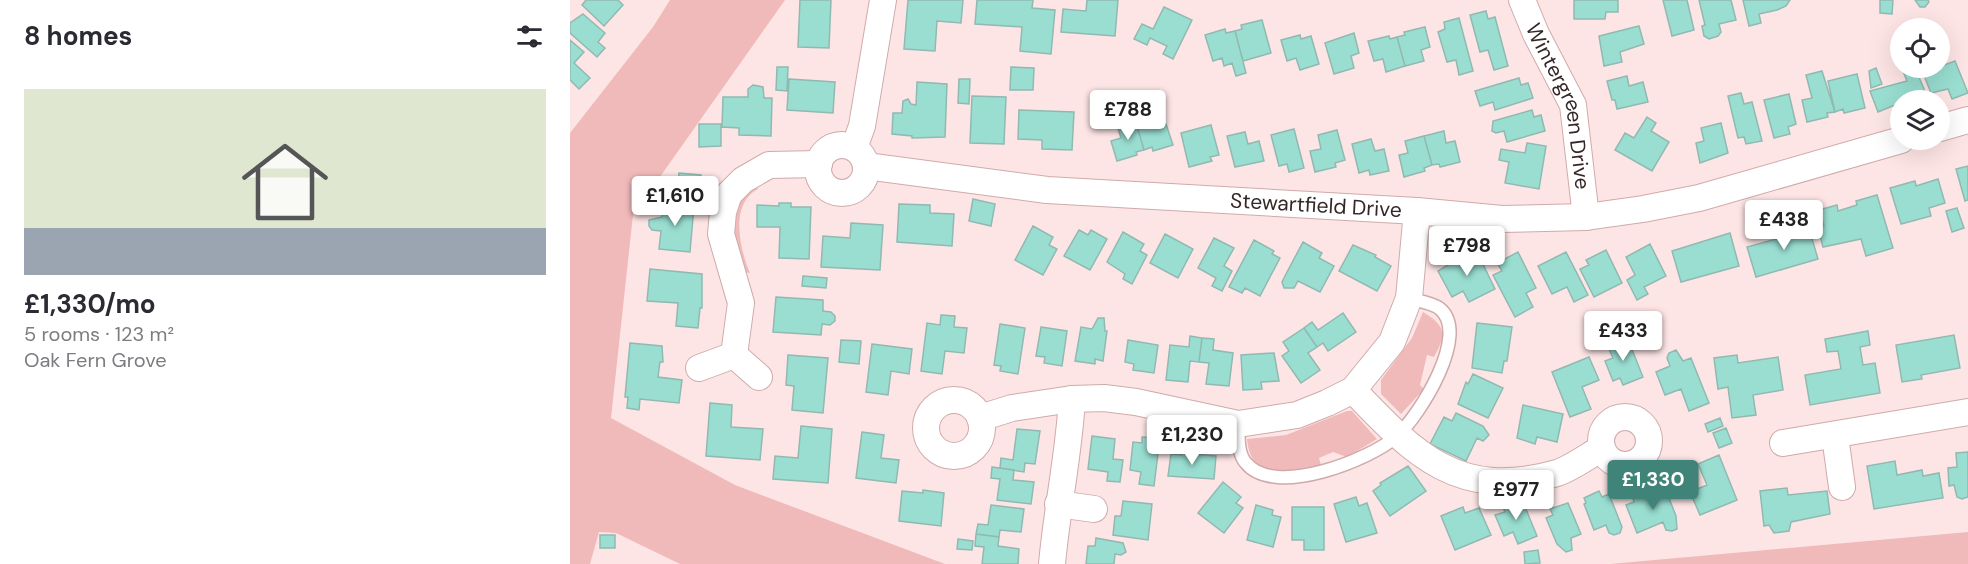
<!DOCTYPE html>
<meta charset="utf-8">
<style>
:root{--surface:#fff;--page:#f7f7f7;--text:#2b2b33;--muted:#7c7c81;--accent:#408479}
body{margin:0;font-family:"DM Sans",sans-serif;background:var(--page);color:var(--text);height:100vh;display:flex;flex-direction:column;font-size:22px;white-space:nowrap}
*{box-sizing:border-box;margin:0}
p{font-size:20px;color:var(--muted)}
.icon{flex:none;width:33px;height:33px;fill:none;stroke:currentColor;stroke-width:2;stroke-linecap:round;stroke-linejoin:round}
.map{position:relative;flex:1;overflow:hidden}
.panel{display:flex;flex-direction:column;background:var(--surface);width:570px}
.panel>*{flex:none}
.tools{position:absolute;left:1320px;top:18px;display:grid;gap:12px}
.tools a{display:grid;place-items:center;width:60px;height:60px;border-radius:50%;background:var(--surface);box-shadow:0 6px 24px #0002;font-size:30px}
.price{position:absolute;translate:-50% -51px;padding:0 14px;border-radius:6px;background:#fff;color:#222;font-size:20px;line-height:39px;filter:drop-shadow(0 2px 3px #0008)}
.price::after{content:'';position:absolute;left:50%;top:36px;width:18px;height:14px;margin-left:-9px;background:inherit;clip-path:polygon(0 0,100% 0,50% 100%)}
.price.current{background:var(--accent);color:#fff}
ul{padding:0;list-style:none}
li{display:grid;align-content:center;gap:12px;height:318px;padding:0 24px}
li span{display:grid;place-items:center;height:186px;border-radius:0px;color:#555}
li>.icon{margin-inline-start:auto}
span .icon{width:108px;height:108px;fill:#fffc;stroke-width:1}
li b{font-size:26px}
h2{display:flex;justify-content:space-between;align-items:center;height:72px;padding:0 24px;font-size:26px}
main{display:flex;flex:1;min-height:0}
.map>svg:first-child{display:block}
.green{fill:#f1baba}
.building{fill:#99ded1;stroke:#90b9b1;stroke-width:1.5}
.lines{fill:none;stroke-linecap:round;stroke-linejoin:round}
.service-casing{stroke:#d0aaaa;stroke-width:15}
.minor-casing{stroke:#d0aaaa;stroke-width:28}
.service{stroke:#fff;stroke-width:12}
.minor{stroke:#fff;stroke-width:26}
.labels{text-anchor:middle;stroke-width:5;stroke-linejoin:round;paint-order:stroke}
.street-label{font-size:21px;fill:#352727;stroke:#fee5e5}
</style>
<main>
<section class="panel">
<h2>8 homes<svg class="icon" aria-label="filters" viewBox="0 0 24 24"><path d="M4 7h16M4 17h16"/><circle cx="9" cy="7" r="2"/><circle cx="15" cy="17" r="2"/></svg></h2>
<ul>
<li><span style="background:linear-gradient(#dfe7d0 75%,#9aa5b1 0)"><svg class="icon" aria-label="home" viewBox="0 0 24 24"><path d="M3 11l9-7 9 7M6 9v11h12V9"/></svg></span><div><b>£1,330/mo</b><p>5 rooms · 123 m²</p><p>Oak Fern Grove</p></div></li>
</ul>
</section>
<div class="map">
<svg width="1398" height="564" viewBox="0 0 1398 564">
<rect width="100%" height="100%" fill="#fee5e5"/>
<path class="green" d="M100,0H215L63,215L41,418L165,485L375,564H110L46,533L29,532L20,564H0V133L83,27Z
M184,184L188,189C159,204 170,250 180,273L172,272C165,241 154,208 184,184Z
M853,312C876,326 877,334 864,357L857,355L850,385L854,389L831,414L811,394V380L842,338Z
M777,411H782L807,439L777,457L763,452L749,458L751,465C720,470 681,484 677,439L716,435Z
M1398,532V564H1040Z"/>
<path class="building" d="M16,0H48L53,5L34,26L12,5Z
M230,0H261L259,48L228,47Z
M338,0H393L391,23L367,21L365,51L334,49Z
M407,0H463L462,8L485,10L481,54L450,51L452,27L405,24Z
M517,0H548L545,36L491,32L493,9L516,11Z
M1004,0H1048V12H1036L1035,19H1004Z
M1093,0H1117L1124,30L1102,36Z
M1129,0H1161L1166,20L1149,24L1151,32L1148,36L1139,39L1134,36L1132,26L1135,25Z
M1173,0H1220L1216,6L1207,10L1189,14L1191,23L1179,26Z
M1310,0H1323L1322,14L1310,13Z
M1345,0H1358L1359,2L1355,7H1350Z
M594,7L622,20L603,59L593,54L597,46L580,38L577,45L564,39L572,24L583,29Z
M916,11L918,19L925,17L938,66L924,70L918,50L910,52L900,15Z
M13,14L35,33L28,42L35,48L27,57L0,33V23Z
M889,18L903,71L889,75L886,60L877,62L868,32L875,29L874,22Z
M692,20L701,53L673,61L665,31L672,29L671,25Z
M1069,26L1074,44L1050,52L1052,62L1034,66L1029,36Z
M855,27L860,47L851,50L854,61L835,66L827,37L835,35L834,32Z
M655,29L656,33L665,31L676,73L666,76L662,63L654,66L652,58L643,61L635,35Z
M784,33L789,53L781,56L784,68L764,74L755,43Z
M730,35L731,39L741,36L749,64L730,70L726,58L717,61L711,40Z
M819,36L820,39L827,37L835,66L816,72L813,59L804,61L798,41Z
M0,40L14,52L4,63L20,78L9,89L0,80Z
M1385,61L1398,93L1382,99L1378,89L1361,93L1353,73Z
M207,67H218L217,91L206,90Z
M441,67L464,68L463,90H440Z
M1306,68L1312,84L1301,88L1299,71Z
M1345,68L1358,98L1330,100V109L1327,110L1325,105L1308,112L1300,91L1337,81L1332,69Z
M1252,71L1265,112L1257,113L1258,117L1237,122L1232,100L1242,98L1236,75Z
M1287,74L1295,108L1274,113L1273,109L1265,112L1258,81Z
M1057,76L1059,86L1073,82L1078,102L1047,109L1045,100H1042L1037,81Z
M949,78L951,85L958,83L963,98L925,110L923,102L910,106L905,91Z
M219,79L265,82L263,113L217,110Z
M389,79H400L399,104L388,103Z
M347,82L377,84L375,137L342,138V136L322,134L323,113H332L333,101L338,99L341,104L346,105Z
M183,85L193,87L194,98H202L201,136L169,135V128L152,127L153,97H178V89Z
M1171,93L1174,104L1182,102L1192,141L1176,144L1174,137L1168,138L1158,96Z
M1219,94L1226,124L1218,127L1220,134L1204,138L1194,100Z
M402,96L436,97L434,144L400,143Z
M449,110L504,112L502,150L472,149V140L448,139Z
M962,110L964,117L971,115L975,131L937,142L934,131L926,133L922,131L923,121Z
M584,114L588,127L596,124L603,145L583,151L582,147L574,150L565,119Z
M1077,117L1086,123L1081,131L1099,142L1082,171L1045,150L1055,133L1064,138Z
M565,119L574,150L566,152L567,155L547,161L541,141L551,138L547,125Z
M1151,123L1158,153L1130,163L1126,143L1134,141L1131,128Z
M129,124H151V146L129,147Z
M641,125L649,155L640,157L642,161L619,167L611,133Z
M724,129L734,168L719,172L717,164L709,166L701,135Z
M767,130L775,160L765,163L766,167L745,172L740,151L751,149L748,135Z
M874,131L876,143L885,141L890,162L870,167L869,164L862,165L854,136Z
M675,132L678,144L689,141L694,161L665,167L657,136Z
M854,136L862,165L854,168L855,171L834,177L829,155L838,153L835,141Z
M801,139L805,151L814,149L819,171L800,175L799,170L789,173L782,144Z
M957,143L976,146L969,189L935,183L939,162L929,160L931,149L955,153Z
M1398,166V200L1395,201L1386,169Z
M109,173L131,175L130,197L107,195Z
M1368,179L1375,203L1359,208L1361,216L1331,224L1320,188L1345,181L1346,186Z
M1307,195L1323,248L1296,256L1291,239L1253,247L1248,228L1254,226L1249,210L1267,205L1268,211L1287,205L1286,201Z
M403,199L425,204L421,226L399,221Z
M209,203H221V207H241L239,259L209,258L210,227H187V205L209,206Z
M93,204L124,206L120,252L89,249L91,231L82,230L79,226V220L92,217Z
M329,204L360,205V213L384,214L382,246L327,242Z
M1387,208L1394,228L1382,232L1376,211Z
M1237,222L1248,259L1186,277L1177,247L1210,238L1216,228Z
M281,223L313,225L310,270L251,267L253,236L280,238Z
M463,226L483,237L479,245L487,249L473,275L445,260Z
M509,230L518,235L521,230L537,239L520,270L494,256Z
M553,232L574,244L570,251L577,255L562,284L553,279L555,274L537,262Z
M1160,233L1169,266L1111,282L1102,251Z
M595,234L623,249L608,278L580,263Z
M644,238L664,248L654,266L662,271L652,291L642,286L646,278L628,268Z
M684,240L704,251L702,254L710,258L690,296L675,288L672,293L659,287Z
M733,242L752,253L749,258L764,266L750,292L728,281L724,288H714L712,282L716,274Z
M1080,244L1096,276L1074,287L1078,294L1067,300L1057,280L1065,275L1056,257Z
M783,245L806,255L805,257L821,266L807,291L769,271Z
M1036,250L1052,283L1024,297L1010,269L1019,265L1016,260Z
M907,252L925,289L899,302L893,291L882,297L868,271L896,254L897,256Z
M948,252L966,288L956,293L963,307L945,317L923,275L932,271L927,263Z
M996,252L1018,295L1004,302L997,287L982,294L968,266Z
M80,269L132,274V308H130L128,328L106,326L108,303L77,301Z
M233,276L257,278L256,288L232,286Z
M206,297L253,300V311L261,312L265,316V321L260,325L252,324L251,335L203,332Z
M773,313L786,332L758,351L753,343L747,347L734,328L742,322L748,330Z
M371,315L385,316L384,327L397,328L394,353L375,351L372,374L351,371L357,323L370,325Z
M528,318H534L535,331H537L533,361L525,359V364L505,361L511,327L522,329Z
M907,323L942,327L937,361H934L932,373L902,368Z
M430,324L455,328L448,374L430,371L431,366L424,365Z
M471,327L497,331L492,366L474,363L475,357L466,356Z
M734,328L747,347L738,353L750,370L731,383L712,356L719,351L713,342Z
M1298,331L1300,345L1290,347L1293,365L1305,363L1310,393L1240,405L1235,375L1271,369L1268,351L1257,352L1255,339Z
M1384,335L1390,368L1351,375L1352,379L1332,382L1326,345Z
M620,336L632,338L629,362L620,361L618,382L596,380L600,345L619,347Z
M1057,337L1073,377L1053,385L1050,378L1043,381L1035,361L1043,358L1037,345Z
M632,338L644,339L643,350L663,353L659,386L636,384L639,363L629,362Z
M271,340L291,341L289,364L269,362Z
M558,340L588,345L584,373L563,370L564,364L555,362Z
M60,343L92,346L93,362H90L88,377L112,380L109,403L70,399L69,410L57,408L58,397H55Z
M302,344L342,349L339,374L321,371L318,395L296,392Z
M1106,350L1113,361L1121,358L1139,403L1119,411L1111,389L1095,395L1086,372L1100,366L1097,358L1099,353Z
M704,353L709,381L691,382L692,389L673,390L671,355Z
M218,355L258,358L253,413L222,410L224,386L216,385Z
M1167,355L1168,363L1208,357L1213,390L1183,395L1186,415L1162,418L1158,387L1148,389L1144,358Z
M1019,357L1029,380L1012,387L1021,409L1000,417L982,372Z
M903,374L933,388L918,418L888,404L896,382L898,384Z
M140,403L162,405L161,427L193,429L190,460L136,456Z
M953,405L993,414L987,442L967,437L965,444L947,438Z
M886,413L913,426L919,435L913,441L907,438L896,461L860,444L874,417L882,421Z
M1150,418L1153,426L1138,432L1135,424Z
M231,426L262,429L258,483L203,479L205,456L228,458Z
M1156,428L1162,443L1149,448L1143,433Z
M447,429L470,431L465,464L455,463L454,472L430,468L431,458L443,460Z
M292,432L314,435L311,458L329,460L326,483L286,478Z
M522,436L545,439L543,459L553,460L550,482L537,481L538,472L518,469Z
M572,437L584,438L583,444L589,445L584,486L569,484L571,472L560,470L563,442L572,443Z
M1398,452V497L1392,499L1387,497L1384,485L1379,486L1378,468L1387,467L1386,453Z
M612,453L646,456L644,479L598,476L601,454L612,455Z
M1149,455L1167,500L1130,515L1120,492L1137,485L1128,464Z
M1325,461L1327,475L1352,470L1353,476L1369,473L1373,498L1304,509L1297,466Z
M838,466L856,491L820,516L803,491L811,485L810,483Z
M422,467L444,470L443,480L464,482L461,504L427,500L430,479L421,478Z
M653,482L671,497L666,503L673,508L654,533L628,513Z
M1095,488L1106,516L1107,529L1102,531L1096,530L1093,522L1067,533L1056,505L1064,502L1063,498Z
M1217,488L1218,495L1257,491L1260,514L1221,522L1219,531L1204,533L1199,525L1194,526L1190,491Z
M353,490L374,493L371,526L329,521L332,491L353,493Z
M1029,491L1032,497L1039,494L1052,527L1050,533L1044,535L1039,533L1036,525L1024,530L1014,504L1016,503L1014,498Z
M786,497L789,506L797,503L807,533L776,542L764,504Z
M951,497L967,536L948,544L943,532L934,536L925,515L935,512L932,505Z
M553,501L582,504L578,540L543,535L545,516H551Z
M998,503L1011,534L1001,538L1002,550L996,552L987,544L976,518L983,515L980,509Z
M421,505L454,509L451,532L430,530L429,537L406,534L408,524L418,525Z
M686,505L703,510L702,515L711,517L703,547L677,540Z
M722,507H754V550H734V540H722Z
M893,507L895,513L909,508L921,535L885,550L871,516Z
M406,534L429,537L428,546L449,549L448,564H412L414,547L405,546Z
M30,535H45V548H30Z
M526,538L553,543L556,552L551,555L545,554L544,564H516L518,546H525Z
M388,539L403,541L402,550L387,549Z
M968,550L970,563L955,564L954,552Z"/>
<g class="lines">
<defs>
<path id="service" d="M668,424C669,436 667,453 676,463C704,498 800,460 827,436C849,416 902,333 869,308C862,303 848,301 839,298"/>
<g id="minor">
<path id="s1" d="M952,0L966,34L1003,105L1016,217"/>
<path d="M1370,128L1398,120"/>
<circle cx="272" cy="169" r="24"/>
<path d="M284,148L292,126L313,0"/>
<path id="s2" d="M296,166L477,190L847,211L932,219L1016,217L1073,209L1129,198L1331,140"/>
<path d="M164,355L171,303L151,234L153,212L159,194L173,180L199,165L249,164"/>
<path d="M129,368L164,355L189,377"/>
<path d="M783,390C845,455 889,501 987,473C1002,468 1018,456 1032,448"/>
<circle cx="384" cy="428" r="28"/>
<circle cx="1055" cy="441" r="24"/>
<path d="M410,418L442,408L502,399L534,398L566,402L668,424L727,415L757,403L783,390L822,342L839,298L847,211"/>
<path d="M1265,436L1272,487"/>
<path d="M1213,443L1398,412"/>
<path d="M488,504L524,509"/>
<path d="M482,564C487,508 499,454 502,399"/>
</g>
</defs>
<use href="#service" class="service-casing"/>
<use href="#minor" class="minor-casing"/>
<use href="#service" class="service"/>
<use href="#minor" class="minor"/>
</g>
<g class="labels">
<g class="street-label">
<text dy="7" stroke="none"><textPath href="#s1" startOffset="114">Wintergreen Drive</textPath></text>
<text dy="7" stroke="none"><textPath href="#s2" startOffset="452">Stewartfield Drive</textPath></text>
</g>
</g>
</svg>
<div class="tools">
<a><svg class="icon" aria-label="locate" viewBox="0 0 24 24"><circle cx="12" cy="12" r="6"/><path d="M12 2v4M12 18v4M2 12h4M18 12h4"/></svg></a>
<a><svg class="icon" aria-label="layers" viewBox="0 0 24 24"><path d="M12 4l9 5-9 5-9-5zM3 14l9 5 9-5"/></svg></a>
</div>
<b class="price" style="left:558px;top:141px">£788</b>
<b class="price" style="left:105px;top:227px">£1,610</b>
<b class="price" style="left:1214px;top:251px">£438</b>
<b class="price" style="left:897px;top:277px">£798</b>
<b class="price" style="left:1053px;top:362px">£433</b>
<b class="price" style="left:622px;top:466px">£1,230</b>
<b class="price current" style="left:1083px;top:511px">£1,330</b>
<b class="price" style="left:946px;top:521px">£977</b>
</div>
</main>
